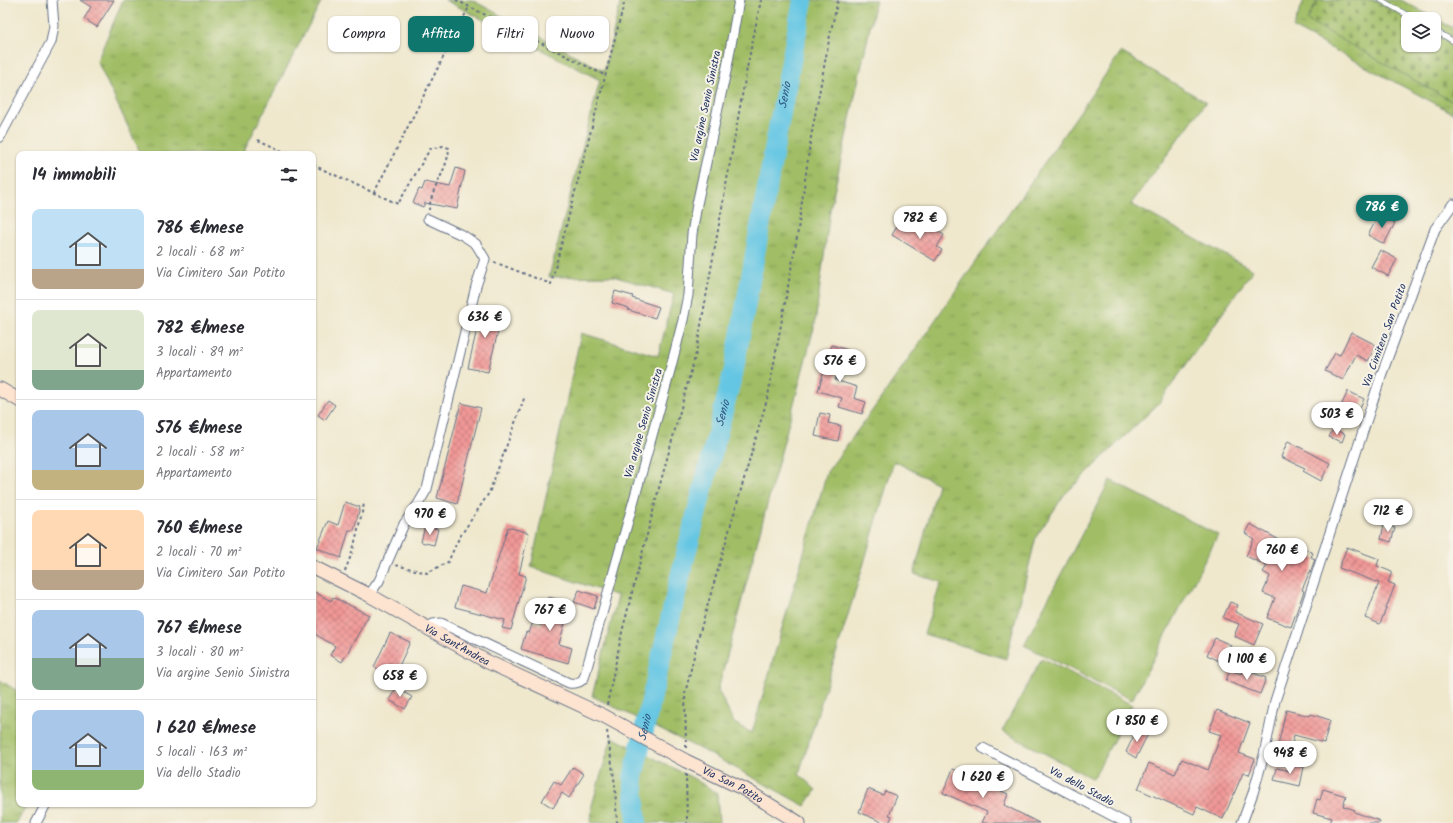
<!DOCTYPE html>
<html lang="it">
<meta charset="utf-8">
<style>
:root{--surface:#fff;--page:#f7f7f7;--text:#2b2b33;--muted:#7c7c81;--line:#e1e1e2;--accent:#0f766e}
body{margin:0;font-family:Kalam,sans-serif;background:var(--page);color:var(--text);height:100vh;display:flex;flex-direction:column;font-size:15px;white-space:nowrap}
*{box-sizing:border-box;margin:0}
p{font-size:13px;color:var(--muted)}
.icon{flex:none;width:22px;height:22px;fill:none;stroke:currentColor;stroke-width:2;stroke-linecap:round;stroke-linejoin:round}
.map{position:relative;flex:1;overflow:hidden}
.details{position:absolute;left:16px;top:151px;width:300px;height:656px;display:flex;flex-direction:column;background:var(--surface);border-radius:8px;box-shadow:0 1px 3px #0004}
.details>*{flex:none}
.top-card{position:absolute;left:328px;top:16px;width:380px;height:36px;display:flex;gap:8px}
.tools{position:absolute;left:1401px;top:12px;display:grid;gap:8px}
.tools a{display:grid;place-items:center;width:40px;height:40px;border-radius:8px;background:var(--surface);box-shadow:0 1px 3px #0004;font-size:20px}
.price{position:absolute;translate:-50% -34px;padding:0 9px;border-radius:14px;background:#fff;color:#222;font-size:13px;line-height:26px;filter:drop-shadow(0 1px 2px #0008)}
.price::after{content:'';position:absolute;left:50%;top:24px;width:12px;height:9px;margin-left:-6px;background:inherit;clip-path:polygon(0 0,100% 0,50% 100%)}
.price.on{background:var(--accent);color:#fff}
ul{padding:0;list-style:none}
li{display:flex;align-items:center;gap:12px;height:100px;padding:0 16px}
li+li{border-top:1px solid var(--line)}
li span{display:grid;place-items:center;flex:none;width:112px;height:80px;border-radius:8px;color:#555}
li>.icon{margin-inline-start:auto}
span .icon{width:48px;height:48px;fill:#fffc;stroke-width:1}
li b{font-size:17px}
h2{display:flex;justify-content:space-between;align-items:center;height:48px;padding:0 16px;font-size:17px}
.tag{padding:0 14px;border-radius:8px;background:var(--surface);box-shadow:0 1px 3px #0004;font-size:14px;line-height:36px}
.tag.on{background:var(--accent);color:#fff}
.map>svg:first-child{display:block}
.grass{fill:url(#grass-tufts);stroke:#5e7662;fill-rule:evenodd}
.cemetery{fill:url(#cemetery-stones);stroke:#5e7662}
.pitch{fill:#a1be66;stroke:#5e7662}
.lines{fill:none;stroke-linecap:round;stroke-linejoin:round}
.river{stroke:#65c6e3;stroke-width:20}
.building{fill:url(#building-cross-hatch)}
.lane-casing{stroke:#657085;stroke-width:6}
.street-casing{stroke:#657085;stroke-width:11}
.secondary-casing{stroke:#657085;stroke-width:15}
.path{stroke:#657085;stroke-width:2;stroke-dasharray:3 3;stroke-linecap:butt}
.lane{stroke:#fff;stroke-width:4.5}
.street{stroke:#fff;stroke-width:9}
.secondary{stroke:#fde4d1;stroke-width:13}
.labels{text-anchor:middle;stroke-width:4;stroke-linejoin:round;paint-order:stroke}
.street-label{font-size:11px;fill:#1b2f5e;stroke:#f7f3e8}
.water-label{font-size:12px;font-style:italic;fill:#2e557f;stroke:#f7f3e8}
</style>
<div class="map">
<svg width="1453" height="823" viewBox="0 0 1453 823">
<defs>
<pattern id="grass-tufts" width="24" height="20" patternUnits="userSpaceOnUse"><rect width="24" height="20" fill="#a1be66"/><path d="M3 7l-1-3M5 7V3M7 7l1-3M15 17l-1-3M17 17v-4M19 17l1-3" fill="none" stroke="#829b57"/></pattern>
<pattern id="cemetery-stones" width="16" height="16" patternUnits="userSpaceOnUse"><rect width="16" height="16" fill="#a1be66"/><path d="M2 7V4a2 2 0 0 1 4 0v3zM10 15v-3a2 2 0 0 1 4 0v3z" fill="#829b57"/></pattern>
<pattern id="building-cross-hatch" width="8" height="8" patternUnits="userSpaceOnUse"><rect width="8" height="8" fill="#f19896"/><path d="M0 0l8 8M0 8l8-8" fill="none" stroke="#c27c7e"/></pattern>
</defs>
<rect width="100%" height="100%" fill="#f7f3e8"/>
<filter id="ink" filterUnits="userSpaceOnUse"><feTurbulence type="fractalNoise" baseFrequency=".025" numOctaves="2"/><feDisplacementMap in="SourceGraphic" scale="8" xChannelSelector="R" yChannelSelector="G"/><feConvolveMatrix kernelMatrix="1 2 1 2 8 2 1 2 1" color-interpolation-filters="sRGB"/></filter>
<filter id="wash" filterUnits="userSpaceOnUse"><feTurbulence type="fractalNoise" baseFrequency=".012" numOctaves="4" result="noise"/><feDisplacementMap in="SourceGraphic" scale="16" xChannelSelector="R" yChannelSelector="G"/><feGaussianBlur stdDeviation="0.9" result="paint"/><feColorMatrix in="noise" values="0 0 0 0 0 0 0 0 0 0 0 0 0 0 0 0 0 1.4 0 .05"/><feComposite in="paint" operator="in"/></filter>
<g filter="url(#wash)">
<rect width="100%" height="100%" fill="#efe8cd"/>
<path class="grass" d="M123,0H322L242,154H141L97,61Z
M445,0H472L604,71L621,0H876L830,210L815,324L718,690L734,723L752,733L827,472L877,404L1121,52L1206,102L1131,204L1253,270L1159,403L1064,495L1036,537L1006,659L924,634L941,582L914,574L938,484L894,461L864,563L799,774L816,790L805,806L706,752L592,696L618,596L531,567L581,333L658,356L674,294L613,276L549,277L600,80Z
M1304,0H1401L1453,28V113L1293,28ZM1408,19H1434V45H1408Z
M0,680L19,692V804H27L17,823H0Z
M612,737L693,778L717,793L719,823H591L592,805Z"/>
<path class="cemetery" d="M1318,0H1372L1408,20V45H1434V35L1453,45V102L1307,20Z"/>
<path class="pitch" d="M1110,480L1218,535L1132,700L1024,645Z
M1042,658L1132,705L1093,779L1002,731Z"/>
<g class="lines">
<path class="river" id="s1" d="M637,823L633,777L680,577L734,369L776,139L803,0"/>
</g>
<g id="blocks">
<path class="building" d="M80,0H114L97,27L84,19L91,7Z
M456,168L465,171L457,209L425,203L423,207L413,203L419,189L422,190L425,182L450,187Z
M1379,215L1395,223L1384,244L1368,235Z
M900,221L915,230L917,227L926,232L929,226L944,235L937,247L942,250L935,261L892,235Z
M1380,250L1397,259L1388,276L1371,267Z
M615,291L633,296L632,298L659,307L655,318L628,310L629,308L612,303Z
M482,307L503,311L488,372L468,368Z
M1351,332L1376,345L1368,361L1356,355L1343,380L1325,371L1335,353L1340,355Z
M832,345L848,350L845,359L842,358L835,380L857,387L854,398L866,402L862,414L839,407L842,398L818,391Z
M1348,391L1364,399L1357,414L1341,406Z
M328,400L335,405L325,420L318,415Z
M461,403L481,408L457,504L437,498Z
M820,413L830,415L828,423L841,426L838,441L815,436Z
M1333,429L1345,434L1342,442L1329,437Z
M1288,441L1330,463L1321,481L1303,471L1305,468L1281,457Z
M345,502L360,507L354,530H349L341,558L317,548L328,521L338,525Z
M1250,524L1285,543L1287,539L1313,553L1311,557L1315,559L1310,573H1309L1302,590L1304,591L1291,627L1267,618L1275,598L1263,593L1270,576L1263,572L1267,566L1246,556L1254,539L1245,533Z
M1384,524L1395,528L1391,542L1381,539Z
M425,526L438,529L434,545L421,542Z
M508,527L529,533L519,574L526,576L511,630L502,628L505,620L455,607L461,586L487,593Z
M1347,547L1379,559L1377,566L1392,572L1388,582L1395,585L1380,624L1365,618L1379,583L1339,568Z
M579,590L598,596L594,609L574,602Z
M313,591L331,601L333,597L369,615L342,662L330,655L335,646L313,633Z
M548,597L571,602L559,644L572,648L568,663L521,649L526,632L529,633L533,622L541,625Z
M1230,602L1238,605L1235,612L1263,624L1254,645L1234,636L1239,624L1223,618Z
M390,633L410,642L394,677L374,667Z
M1215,638L1231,645L1223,663L1207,655Z
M1243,669L1266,678L1260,694L1226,681L1230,670L1241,674Z
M396,688L412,697L405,709L389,700Z
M1217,710L1250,723L1239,753L1255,759L1249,775L1243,773L1223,819L1197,807L1194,814L1138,789L1149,763L1175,774L1182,759L1208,770L1221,735L1209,731Z
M1286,710L1310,716L1311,714L1330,720L1324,743L1294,735L1291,749L1278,746Z
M1137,729L1148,734L1136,758L1126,752Z
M1291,764L1304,767L1300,786L1274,780L1277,768L1290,771Z
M573,767L584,774L569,798L562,793L553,808L542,801L554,781L561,785Z
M953,769L1008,794L1004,805L1039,823H982L987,812L943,793Z
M868,789L883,795L885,791L897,796L889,815L892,816L889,823H884L859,812Z
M1323,789L1346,796L1343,806L1355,810L1354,812L1380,821V823H1330L1332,818L1313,813L1317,799L1320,800Z"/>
</g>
</g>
<g filter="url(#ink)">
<use href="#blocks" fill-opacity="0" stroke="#657085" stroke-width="1"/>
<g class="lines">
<defs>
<path id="lane" d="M1381,0L1414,19
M1434,30L1453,41"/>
<path id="street" d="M0,137L51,42L54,26L52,0
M369,595L379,581L404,524L417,506L427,489L476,286L485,259L476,244L464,236L428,219
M427,627L433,624L441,623L569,683C576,684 580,683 584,678L667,382L683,320L688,295L692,234L697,204L727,67L739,0
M983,748L1126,823
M36,823L46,804
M1242,823L1253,793L1264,755L1275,701L1381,376L1435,229L1453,204"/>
<g id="secondary">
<path d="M0,389L19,400"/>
<path id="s2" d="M313,567L369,595L486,661L604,716L686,761L744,789L799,823"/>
</g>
</defs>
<use href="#lane" class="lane-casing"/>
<use href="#street" class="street-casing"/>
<use href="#secondary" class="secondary-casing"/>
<path class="path" d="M456,0L606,76
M258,140L289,154
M313,165L398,204L430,149L443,146L449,148C448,170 431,188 429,210
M374,193L469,7
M494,262L551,284L625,0
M396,565L427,573L448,562L459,538L489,493L525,396
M345,571L353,550L364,504
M607,705L622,632L659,488L696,353L747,68L761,0
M607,731L615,785L617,823
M686,748L685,694L699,635L768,396L797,237L811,137L830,35L838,0
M686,774L687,823"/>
<use href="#lane" class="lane"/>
<use href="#street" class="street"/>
<use href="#secondary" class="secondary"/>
</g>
</g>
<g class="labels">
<g class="street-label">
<text transform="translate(705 106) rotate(-78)" y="4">Via argine Senio Sinistra</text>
<text transform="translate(1384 335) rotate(-70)" y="4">Via Cimitero San Potito</text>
<text transform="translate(643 423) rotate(-74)" y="4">Via argine Senio Sinistra</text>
<text dy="4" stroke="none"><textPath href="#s2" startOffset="164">Via Sant'Andrea</textPath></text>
<text dy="4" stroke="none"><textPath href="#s2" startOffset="473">Via San Potito</textPath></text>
<text transform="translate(1082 786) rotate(28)" y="4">Via dello Stadio</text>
</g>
<g class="water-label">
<text dy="4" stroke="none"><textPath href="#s1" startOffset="745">Senio</textPath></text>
<text dy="4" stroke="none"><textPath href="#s1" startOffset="421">Senio</textPath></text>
<text dy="4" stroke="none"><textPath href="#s1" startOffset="97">Senio</textPath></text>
</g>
</g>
</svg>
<div class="tools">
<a><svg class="icon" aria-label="layers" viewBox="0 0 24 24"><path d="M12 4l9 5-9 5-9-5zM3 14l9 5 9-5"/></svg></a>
</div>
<b class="price on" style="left:1382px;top:229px">786 €</b>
<b class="price" style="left:920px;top:240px">782 €</b>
<b class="price" style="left:485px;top:339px">636 €</b>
<b class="price" style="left:840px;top:383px">576 €</b>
<b class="price" style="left:1337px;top:436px">503 €</b>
<b class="price" style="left:1388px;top:533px">712 €</b>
<b class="price" style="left:430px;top:536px">970 €</b>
<b class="price" style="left:1282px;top:572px">760 €</b>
<b class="price" style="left:550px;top:632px">767 €</b>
<b class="price" style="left:1247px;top:681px">1 100 €</b>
<b class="price" style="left:400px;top:698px">658 €</b>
<b class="price" style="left:1137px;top:743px">1 850 €</b>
<b class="price" style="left:1290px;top:775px">948 €</b>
<b class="price" style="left:983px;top:799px">1 620 €</b>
<div class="top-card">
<a class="tag">Compra</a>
<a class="tag on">Affitta</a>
<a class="tag">Filtri</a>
<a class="tag">Nuovo</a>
</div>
<section class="details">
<h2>14 immobili<svg class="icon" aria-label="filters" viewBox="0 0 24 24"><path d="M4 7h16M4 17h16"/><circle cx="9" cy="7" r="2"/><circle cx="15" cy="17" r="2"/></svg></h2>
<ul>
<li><span style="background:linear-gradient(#bfe0f5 75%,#b9a48a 0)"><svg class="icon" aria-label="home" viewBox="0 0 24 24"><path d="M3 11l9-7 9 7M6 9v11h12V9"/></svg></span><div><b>786 €/mese</b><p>2 locali · 68 m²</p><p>Via Cimitero San Potito</p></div></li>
<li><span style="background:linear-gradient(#dfe7d0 75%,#7fa58c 0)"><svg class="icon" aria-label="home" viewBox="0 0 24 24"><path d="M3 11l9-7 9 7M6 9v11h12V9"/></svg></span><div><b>782 €/mese</b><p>3 locali · 89 m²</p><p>Appartamento</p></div></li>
<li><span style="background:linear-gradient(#a9c7e8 75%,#c2b280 0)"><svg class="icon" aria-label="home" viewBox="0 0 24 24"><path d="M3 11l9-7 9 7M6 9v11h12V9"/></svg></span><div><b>576 €/mese</b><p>2 locali · 58 m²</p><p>Appartamento</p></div></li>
<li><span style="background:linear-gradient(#ffd9b3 75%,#b9a48a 0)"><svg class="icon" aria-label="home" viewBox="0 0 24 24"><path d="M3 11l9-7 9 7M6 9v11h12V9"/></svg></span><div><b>760 €/mese</b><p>2 locali · 70 m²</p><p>Via Cimitero San Potito</p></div></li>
<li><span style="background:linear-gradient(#a9c7e8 60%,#7fa58c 0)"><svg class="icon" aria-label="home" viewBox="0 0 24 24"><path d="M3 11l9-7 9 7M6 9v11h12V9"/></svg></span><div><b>767 €/mese</b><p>3 locali · 80 m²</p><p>Via argine Senio Sinistra</p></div></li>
<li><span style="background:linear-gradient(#a9c7e8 75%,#8fb573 0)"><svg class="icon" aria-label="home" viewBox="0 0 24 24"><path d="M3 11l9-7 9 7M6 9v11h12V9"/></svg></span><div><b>1 620 €/mese</b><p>5 locali · 163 m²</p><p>Via dello Stadio</p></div></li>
</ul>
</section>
</div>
